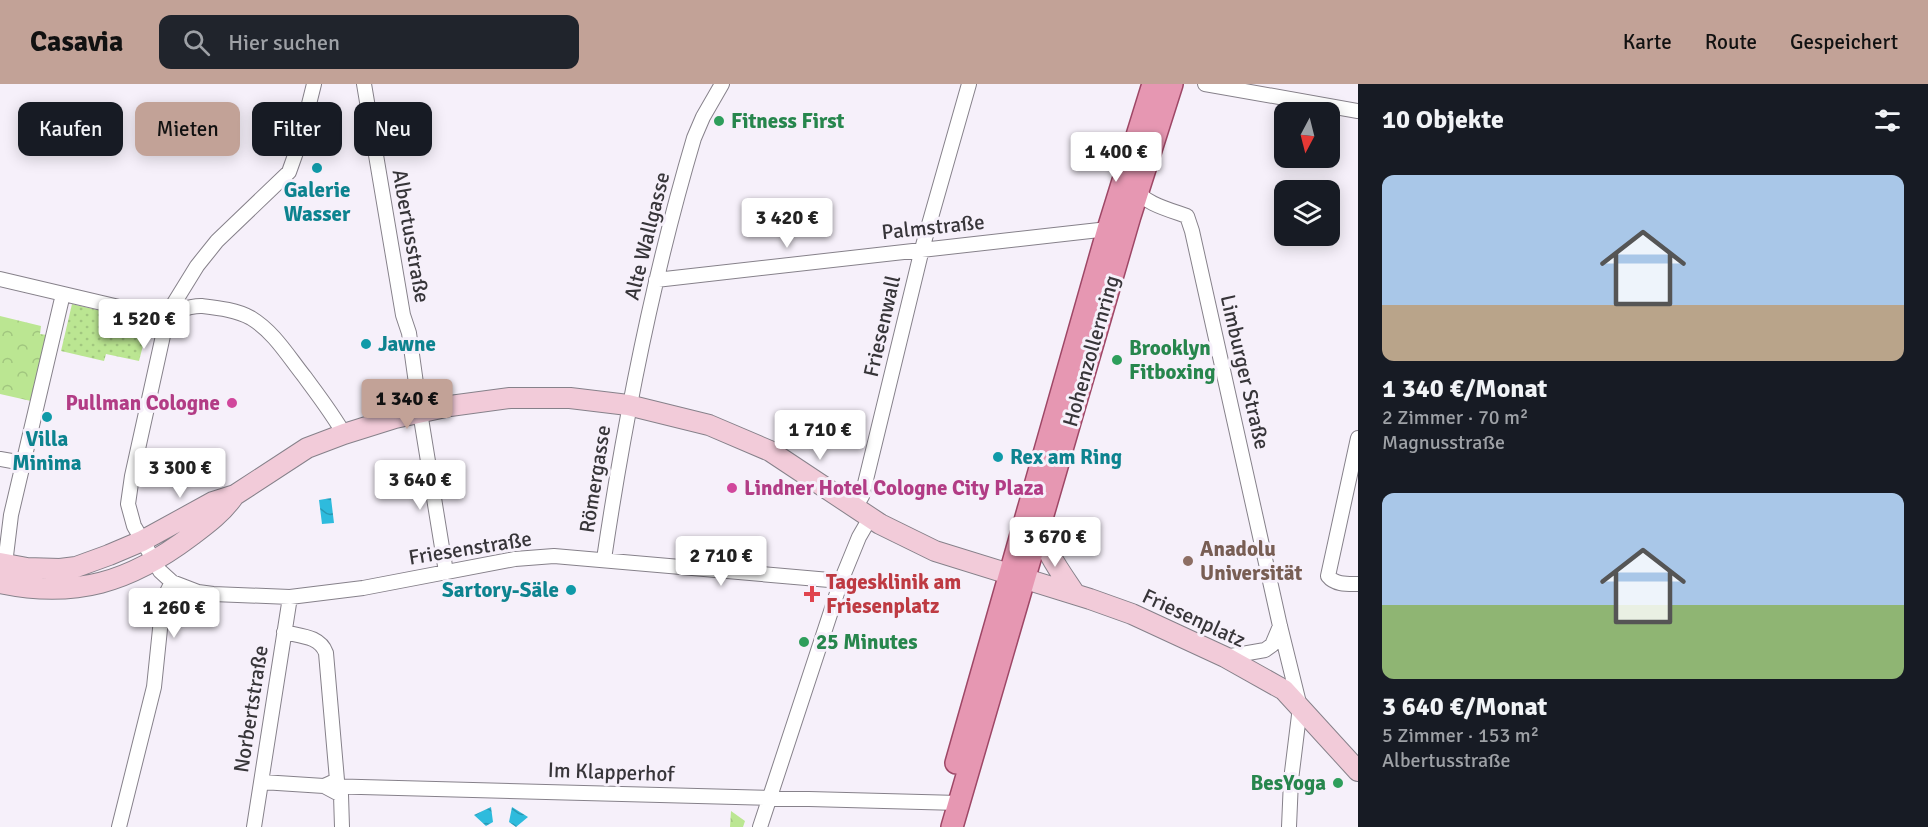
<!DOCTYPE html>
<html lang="de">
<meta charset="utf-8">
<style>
:root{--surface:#171b24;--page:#20242c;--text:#f1f3f6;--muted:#9ea1a6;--accent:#c2a297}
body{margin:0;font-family:Signika,sans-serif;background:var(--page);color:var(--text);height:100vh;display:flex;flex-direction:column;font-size:22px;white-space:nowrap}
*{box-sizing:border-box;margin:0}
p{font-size:20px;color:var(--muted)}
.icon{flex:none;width:33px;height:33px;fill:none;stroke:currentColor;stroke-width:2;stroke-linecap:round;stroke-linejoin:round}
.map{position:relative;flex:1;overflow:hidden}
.drawer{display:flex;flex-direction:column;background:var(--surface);width:570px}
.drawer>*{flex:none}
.guide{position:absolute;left:18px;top:18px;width:570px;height:54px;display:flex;gap:12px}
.needle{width:39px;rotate:187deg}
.tools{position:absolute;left:1274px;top:18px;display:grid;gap:12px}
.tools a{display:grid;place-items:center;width:66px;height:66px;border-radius:12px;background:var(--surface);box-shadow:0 3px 15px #0003;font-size:30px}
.price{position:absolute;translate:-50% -51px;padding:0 14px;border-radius:6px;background:#fff;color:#222;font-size:20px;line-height:39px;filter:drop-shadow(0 2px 3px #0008)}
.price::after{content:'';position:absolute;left:50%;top:36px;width:18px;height:14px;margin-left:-9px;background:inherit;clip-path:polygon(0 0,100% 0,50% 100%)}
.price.selected{background:var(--accent);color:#111}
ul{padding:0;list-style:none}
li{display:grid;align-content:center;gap:12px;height:318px;padding:0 24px}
li span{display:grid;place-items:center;height:186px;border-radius:12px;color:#555}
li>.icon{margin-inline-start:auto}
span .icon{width:108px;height:108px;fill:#fffc;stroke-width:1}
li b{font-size:26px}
h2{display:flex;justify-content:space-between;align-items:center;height:72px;padding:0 24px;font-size:26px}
.chip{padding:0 21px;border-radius:12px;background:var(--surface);box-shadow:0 3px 15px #0003;font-size:21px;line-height:54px}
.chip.selected{background:var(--accent);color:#111}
header{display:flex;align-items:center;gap:36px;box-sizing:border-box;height:84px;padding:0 30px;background:var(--accent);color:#111}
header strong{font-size:28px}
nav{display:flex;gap:33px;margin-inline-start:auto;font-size:21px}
.search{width:420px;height:54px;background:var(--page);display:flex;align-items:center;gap:15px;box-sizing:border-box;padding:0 21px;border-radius:12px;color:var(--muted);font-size:22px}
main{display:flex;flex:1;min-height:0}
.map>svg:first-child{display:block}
.grass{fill:url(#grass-dots)}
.park{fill:url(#park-crowns)}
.water{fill:url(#water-waves)}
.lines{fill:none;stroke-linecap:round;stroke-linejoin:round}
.street-casing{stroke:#86818a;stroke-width:16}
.secondary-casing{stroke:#86818a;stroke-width:22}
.primary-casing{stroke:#9e4766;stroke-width:24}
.street{stroke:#fff;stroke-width:14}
.secondary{stroke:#f2cbd9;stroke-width:20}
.primary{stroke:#e697b2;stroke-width:21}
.leisure-dot{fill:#2e9e5b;stroke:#f6f0fa;stroke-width:2}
.culture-dot{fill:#0f9aa8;stroke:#f6f0fa;stroke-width:2}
.hotel-dot{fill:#d1479c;stroke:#f6f0fa;stroke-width:2}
.education-dot{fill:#8d6e63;stroke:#f6f0fa;stroke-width:2}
.health-dot{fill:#e0444e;stroke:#f6f0fa;stroke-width:2}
.labels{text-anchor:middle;stroke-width:6;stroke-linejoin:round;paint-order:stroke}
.leisure-label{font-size:21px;font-weight:bold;fill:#27864d;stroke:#f6f0fa;text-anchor:start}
.culture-label{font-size:21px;font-weight:bold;fill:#0d838f;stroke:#f6f0fa}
.street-label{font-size:21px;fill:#373539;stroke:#f6f0fa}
.hotel-label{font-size:21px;font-weight:bold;fill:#b23c85;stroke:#f6f0fa;text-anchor:end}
.education-label{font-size:21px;font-weight:bold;fill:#785e54;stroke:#f6f0fa;text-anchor:start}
.health-label{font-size:21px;font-weight:bold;fill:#be3a42;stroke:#f6f0fa;text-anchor:start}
</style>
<header>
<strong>Casavia</strong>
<div class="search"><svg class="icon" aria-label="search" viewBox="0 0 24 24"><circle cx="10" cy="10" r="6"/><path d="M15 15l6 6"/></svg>Hier suchen</div>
<nav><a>Karte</a><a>Route</a><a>Gespeichert</a></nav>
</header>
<main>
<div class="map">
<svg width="1358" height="743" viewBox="0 0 1358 743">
<defs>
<pattern id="grass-dots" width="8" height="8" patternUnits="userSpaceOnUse" patternTransform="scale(1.5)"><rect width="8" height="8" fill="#bbe692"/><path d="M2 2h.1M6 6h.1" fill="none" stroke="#a1c67f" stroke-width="1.8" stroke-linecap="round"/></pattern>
<pattern id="park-crowns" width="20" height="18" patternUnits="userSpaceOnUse" patternTransform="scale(1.5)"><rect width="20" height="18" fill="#bbe692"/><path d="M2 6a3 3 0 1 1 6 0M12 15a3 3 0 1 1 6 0" fill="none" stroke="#a1c67f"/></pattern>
<pattern id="water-waves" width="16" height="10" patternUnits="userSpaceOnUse" patternTransform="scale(1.5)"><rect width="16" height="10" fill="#2ebbdd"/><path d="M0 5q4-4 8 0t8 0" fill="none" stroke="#2899b4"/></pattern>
</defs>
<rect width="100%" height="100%" fill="#f6f0fa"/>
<path class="grass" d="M72,220L149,238L139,277L106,270L104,277L61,267Z"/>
<path class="park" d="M0,232L41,242L40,250L47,251L31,317L0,310Z
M731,727L745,737L743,743H730Z"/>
<path class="water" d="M331,414L334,439L322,440L319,416Z
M491,723L493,738L486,742L474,731Z
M512,723L528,733L516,743L509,738Z"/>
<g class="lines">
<defs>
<path id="street" d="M314,0L299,60L289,88L217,157L197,182L168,229L132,392L128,420L134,442L160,487L172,498L198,508L213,510L290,513L363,504L515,475L554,472L841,497
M364,0L403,231L409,249L420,328L446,488
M1205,0L1358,27
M1132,103C1146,120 1167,125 1187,132L1192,147L1280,542L1300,623L1291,696L1289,743
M0,195L153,231C169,233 185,221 202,222C219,224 237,226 251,234C274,248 288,272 304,292C318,311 332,329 344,350
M656,196L1108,145
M1358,354L1328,492C1335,501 1348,500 1358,500
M0,375L23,379
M855,424L862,412L922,165L969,0
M604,475C625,333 653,192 694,54L703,33L722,0
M5,480L11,431L63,210
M284,548C300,552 320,552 326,569L337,696L324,702
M1225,573L1265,566L1272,561L1280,542
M262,698L324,702L959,719
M326,703L341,711L342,743
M119,743L154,603L163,516L172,498
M254,743L290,513
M760,743L841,497L859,453L870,434"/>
<path id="secondary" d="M1040,443C1046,470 1060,487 1075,510
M0,479L27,484L60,485L76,483L109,471L142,457L213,418L235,411L307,364L344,350L395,334L450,322L510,314H570L628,321L709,341L770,367L880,440L935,467L1090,515L1132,530L1225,573L1284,606L1358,687
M0,499C75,515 130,498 191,452C207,440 222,429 234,412"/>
<path id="primary" d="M956,679L1108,145L1153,0
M952,743L1130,132L1172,0"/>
</defs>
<use href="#street" class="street-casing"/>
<use href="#secondary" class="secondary-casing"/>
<use href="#primary" class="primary-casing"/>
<use href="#street" class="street"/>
<use href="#secondary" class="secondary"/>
<use href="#primary" class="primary"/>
</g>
<g class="leisure-dot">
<circle cx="719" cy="37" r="6"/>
<circle cx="1117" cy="276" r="6"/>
<circle cx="804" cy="558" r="6"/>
<circle cx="1338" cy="699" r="6"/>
</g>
<g class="culture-dot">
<circle cx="317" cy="84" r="6"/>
<circle cx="366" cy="260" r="6"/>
<circle cx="47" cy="333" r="6"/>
<circle cx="998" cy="373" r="6"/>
<circle cx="571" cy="506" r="6"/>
</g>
<g class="hotel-dot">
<circle cx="232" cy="319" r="6"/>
<circle cx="732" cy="404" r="6"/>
</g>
<circle class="education-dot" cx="1188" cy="477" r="6"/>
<path class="health-dot" d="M809 501h6v6h6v6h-6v6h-6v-6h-6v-6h6z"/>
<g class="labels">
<g class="leisure-label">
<text x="731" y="44">Fitness First</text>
<text x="1129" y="271">Brooklyn<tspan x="1129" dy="24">Fitboxing</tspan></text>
<text x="816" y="565">25 Minutes</text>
<text x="1326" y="706" text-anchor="end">BesYoga</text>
</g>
<g class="culture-label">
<text x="317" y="113">Galerie<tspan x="317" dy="24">Wasser</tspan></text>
<text x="378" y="267" text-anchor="start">Jawne</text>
<text x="47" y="362">Villa<tspan x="47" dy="24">Minima</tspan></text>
<text x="1010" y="380" text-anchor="start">Rex am Ring</text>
<text x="559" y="513" text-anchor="end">Sartory-Säle</text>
</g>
<g class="street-label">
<text transform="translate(933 143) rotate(-6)" y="7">Palmstraße</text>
<text transform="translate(411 152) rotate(80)" y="7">Albertusstraße</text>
<text transform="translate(647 152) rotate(-76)" y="7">Alte Wallgasse</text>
<text transform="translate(882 242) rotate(-77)" y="7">Friesenwall</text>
<text transform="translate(1091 267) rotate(-74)" y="7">Hohenzollernring</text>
<text transform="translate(1245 288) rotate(77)" y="7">Limburger Straße</text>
<text transform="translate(595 395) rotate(-81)" y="7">Römergasse</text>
<text transform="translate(470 464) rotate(-9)" y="7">Friesenstraße</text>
<text transform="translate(1194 534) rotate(25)" y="7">Friesenplatz</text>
<text transform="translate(251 625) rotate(-81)" y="7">Norbertstraße</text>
<text transform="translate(611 688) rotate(2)" y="7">Im Klapperhof</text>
</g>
<g class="hotel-label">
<text x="220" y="326">Pullman Cologne</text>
<text x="744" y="411" text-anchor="start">Lindner Hotel Cologne City Plaza</text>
</g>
<g class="education-label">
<text x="1200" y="472">Anadolu<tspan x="1200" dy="24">Universität</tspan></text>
</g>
<g class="health-label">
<text x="826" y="505">Tagesklinik am<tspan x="826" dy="24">Friesenplatz</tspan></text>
</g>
</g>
</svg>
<div class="tools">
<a><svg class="needle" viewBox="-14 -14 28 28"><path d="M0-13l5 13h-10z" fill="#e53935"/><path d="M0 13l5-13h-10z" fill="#9ea1a6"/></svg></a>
<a><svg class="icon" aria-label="layers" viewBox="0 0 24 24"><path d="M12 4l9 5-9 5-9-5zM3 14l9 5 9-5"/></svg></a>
</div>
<b class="price" style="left:1116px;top:99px">1 400 €</b>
<b class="price" style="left:787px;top:165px">3 420 €</b>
<b class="price" style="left:144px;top:266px">1 520 €</b>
<b class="price selected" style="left:407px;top:346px">1 340 €</b>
<b class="price" style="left:820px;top:377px">1 710 €</b>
<b class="price" style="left:180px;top:415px">3 300 €</b>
<b class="price" style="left:420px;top:427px">3 640 €</b>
<b class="price" style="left:1055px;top:484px">3 670 €</b>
<b class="price" style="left:721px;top:503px">2 710 €</b>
<b class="price" style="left:174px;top:555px">1 260 €</b>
<div class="guide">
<a class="chip">Kaufen</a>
<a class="chip selected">Mieten</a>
<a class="chip">Filter</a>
<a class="chip">Neu</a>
</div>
</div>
<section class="drawer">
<h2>10 Objekte<svg class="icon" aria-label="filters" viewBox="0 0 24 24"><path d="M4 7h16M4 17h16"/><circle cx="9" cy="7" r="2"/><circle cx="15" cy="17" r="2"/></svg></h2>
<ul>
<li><span style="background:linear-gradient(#a9c7e8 70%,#b9a48a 0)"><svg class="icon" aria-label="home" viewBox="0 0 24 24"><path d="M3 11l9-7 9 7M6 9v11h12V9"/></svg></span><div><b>1 340 €/Monat</b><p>2 Zimmer · 70 m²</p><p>Magnusstraße</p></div></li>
<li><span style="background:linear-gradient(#a9c7e8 60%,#8fb573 0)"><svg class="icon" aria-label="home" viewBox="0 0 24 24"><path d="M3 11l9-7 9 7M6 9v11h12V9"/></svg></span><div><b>3 640 €/Monat</b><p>5 Zimmer · 153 m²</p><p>Albertusstraße</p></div></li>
</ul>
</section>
</main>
